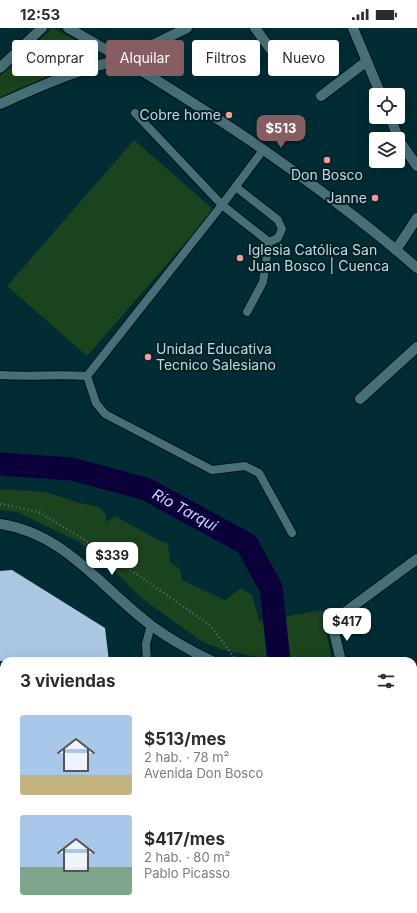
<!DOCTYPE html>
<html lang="es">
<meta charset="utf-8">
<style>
:root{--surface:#fff;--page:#f2f2f3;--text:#2b2b33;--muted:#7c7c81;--accent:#865d61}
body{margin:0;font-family:Inter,sans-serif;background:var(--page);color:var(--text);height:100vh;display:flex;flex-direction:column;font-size:15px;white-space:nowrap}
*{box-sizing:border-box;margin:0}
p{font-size:13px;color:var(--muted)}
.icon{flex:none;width:22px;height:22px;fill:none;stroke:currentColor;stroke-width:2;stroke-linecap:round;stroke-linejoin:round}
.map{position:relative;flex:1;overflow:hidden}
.details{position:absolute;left:0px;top:629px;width:417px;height:256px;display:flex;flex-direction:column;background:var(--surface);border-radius:12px 12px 0 0;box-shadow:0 4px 16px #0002}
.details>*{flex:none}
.top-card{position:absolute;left:12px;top:12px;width:393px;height:36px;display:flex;gap:8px}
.fabs{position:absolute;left:369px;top:60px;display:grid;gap:8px}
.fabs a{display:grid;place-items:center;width:36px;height:36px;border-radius:4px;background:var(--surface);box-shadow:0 4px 16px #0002;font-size:20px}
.price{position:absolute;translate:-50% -34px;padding:0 9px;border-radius:8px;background:#fff;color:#222;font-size:13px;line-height:26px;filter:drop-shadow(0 1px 2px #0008)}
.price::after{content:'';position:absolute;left:50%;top:24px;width:12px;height:9px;margin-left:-6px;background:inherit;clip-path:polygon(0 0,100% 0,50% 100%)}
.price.active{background:var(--accent);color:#fff}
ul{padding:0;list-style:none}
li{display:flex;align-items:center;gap:12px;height:100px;padding:0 20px}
li span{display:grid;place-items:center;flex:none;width:112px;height:80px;border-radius:4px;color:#555}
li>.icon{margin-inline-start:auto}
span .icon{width:48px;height:48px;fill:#fffc;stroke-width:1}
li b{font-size:17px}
h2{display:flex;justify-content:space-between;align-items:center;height:48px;padding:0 20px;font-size:17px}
.pill{padding:0 14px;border-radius:4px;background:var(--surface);box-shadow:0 4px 16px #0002;font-size:14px;line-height:36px}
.pill.active{background:var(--accent);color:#fff}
.status{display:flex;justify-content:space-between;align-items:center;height:28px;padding:0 20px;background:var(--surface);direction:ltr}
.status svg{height:11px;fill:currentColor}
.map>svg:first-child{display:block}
.green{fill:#1b431e}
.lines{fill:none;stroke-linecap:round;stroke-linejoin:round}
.river{stroke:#0c003a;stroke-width:23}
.building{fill:#aac6e0}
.service-casing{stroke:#011317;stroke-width:10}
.minor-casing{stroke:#011317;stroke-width:12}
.tertiary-casing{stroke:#011317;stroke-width:12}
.secondary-casing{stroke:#011317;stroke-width:12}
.path{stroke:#517379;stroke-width:2.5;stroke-dasharray:1 3;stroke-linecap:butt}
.service{stroke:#476f78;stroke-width:8}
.minor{stroke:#476f78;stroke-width:10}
.tertiary{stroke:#476f78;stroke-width:10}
.secondary{stroke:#476f78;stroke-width:10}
.poi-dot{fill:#f59b9a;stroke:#032227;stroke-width:1.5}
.labels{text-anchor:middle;stroke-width:4;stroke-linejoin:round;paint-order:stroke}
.poi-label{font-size:14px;fill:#c4d9de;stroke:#032227;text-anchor:end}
.water-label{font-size:15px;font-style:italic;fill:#ced3f9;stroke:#032227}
</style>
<div class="status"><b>12:53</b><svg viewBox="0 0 49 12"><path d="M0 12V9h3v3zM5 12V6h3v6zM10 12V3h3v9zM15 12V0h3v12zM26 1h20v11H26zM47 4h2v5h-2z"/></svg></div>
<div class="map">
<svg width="417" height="885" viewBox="0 0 417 885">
<rect width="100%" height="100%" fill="#012c34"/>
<path class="green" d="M53,0L99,25L0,70V48Z
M134,112L214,182L87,328L7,258Z
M0,461L45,464L80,475L99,479L106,486V494L115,488L158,512L168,515L170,534L180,541L182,552L225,572L241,560L252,567L259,593L322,582L332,633H276L220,621L201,613L140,569L108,536L79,514L17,484L0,482Z
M417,759V885H60V881H413V764Z"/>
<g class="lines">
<g class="river">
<path id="s1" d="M0,436L72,441L146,461L247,516L271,560L279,633"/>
<path d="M413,815L417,812"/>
<path d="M189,881V885"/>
<path d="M343,885L346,881"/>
</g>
</g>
<path class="building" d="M12,542L105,600L109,633H0V543Z"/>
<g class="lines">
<defs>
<path id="service" d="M135,85L222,177L263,122
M247,284L263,254L269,214
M0,347C29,349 58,346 87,348L222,177L269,214L278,210L282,201L278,192L236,159
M87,348L96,375L105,386L212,442L245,438L259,445L292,505
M147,633L146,616L151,597"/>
<path id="minor" d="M255,0L280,34
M353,0L381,67
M321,68L367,33
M390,89L400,114L417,138
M396,222L417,190
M360,371L417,319
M341,633L333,600L337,590L417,531
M413,738L417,733"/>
<path id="tertiary" d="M124,31L187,0
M0,496C65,505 102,561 152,598C171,612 191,623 212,633
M413,711L417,713"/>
<path id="secondary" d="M68,0C131,35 191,73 251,113C308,153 365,194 417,240
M0,40L42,0
M0,76C41,58 80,40 124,31"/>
</defs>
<use href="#service" class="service-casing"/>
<use href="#minor" class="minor-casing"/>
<use href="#tertiary" class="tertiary-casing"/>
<use href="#secondary" class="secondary-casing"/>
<path class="path" d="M0,476L39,484L109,527L210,597L237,633"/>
<use href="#service" class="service"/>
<use href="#minor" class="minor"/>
<use href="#tertiary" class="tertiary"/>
<use href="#secondary" class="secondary"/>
</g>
<g class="poi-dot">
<circle cx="229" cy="87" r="4"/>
<circle cx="327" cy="132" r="4"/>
<circle cx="375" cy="170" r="4"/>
<circle cx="240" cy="230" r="4"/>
<circle cx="148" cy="329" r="4"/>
</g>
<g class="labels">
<g class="poi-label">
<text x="221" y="92">Cobre home</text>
<text x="327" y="152" text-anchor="middle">Don Bosco</text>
<text x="367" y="175">Janne</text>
<text x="248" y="227" text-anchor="start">Iglesia Católica San<tspan x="248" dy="16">Juan Bosco | Cuenca</tspan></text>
<text x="156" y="326" text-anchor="start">Unidad Educativa<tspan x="156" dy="16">Tecnico Salesiano</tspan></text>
</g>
<g class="water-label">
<text dy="5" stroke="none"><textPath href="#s1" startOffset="193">Río Tarqui</textPath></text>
</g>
</g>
</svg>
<div class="fabs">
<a><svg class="icon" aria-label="locate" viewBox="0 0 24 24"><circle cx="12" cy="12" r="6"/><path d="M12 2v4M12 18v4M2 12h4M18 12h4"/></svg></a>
<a><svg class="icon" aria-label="layers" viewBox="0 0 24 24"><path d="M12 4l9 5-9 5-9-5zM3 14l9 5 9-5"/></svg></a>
</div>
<b class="price active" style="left:281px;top:121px">$513</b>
<b class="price" style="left:112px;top:548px">$339</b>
<b class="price" style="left:347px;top:614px">$417</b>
<div class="top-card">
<a class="pill">Comprar</a>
<a class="pill active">Alquilar</a>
<a class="pill">Filtros</a>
<a class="pill">Nuevo</a>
</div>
<section class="details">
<h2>3 viviendas<svg class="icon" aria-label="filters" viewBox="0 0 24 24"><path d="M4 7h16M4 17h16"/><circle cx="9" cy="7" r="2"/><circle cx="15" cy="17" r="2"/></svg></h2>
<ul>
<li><span style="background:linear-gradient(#a9c7e8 75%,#c2b280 0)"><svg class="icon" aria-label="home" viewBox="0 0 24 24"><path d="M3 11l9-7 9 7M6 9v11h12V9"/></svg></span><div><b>$513/mes</b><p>2 hab. · 78 m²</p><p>Avenida Don Bosco</p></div></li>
<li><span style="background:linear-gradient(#a9c7e8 65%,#7fa58c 0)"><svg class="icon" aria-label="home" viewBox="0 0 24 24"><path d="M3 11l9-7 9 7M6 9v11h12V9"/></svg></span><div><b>$417/mes</b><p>2 hab. · 80 m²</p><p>Pablo Picasso</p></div></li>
</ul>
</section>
</div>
